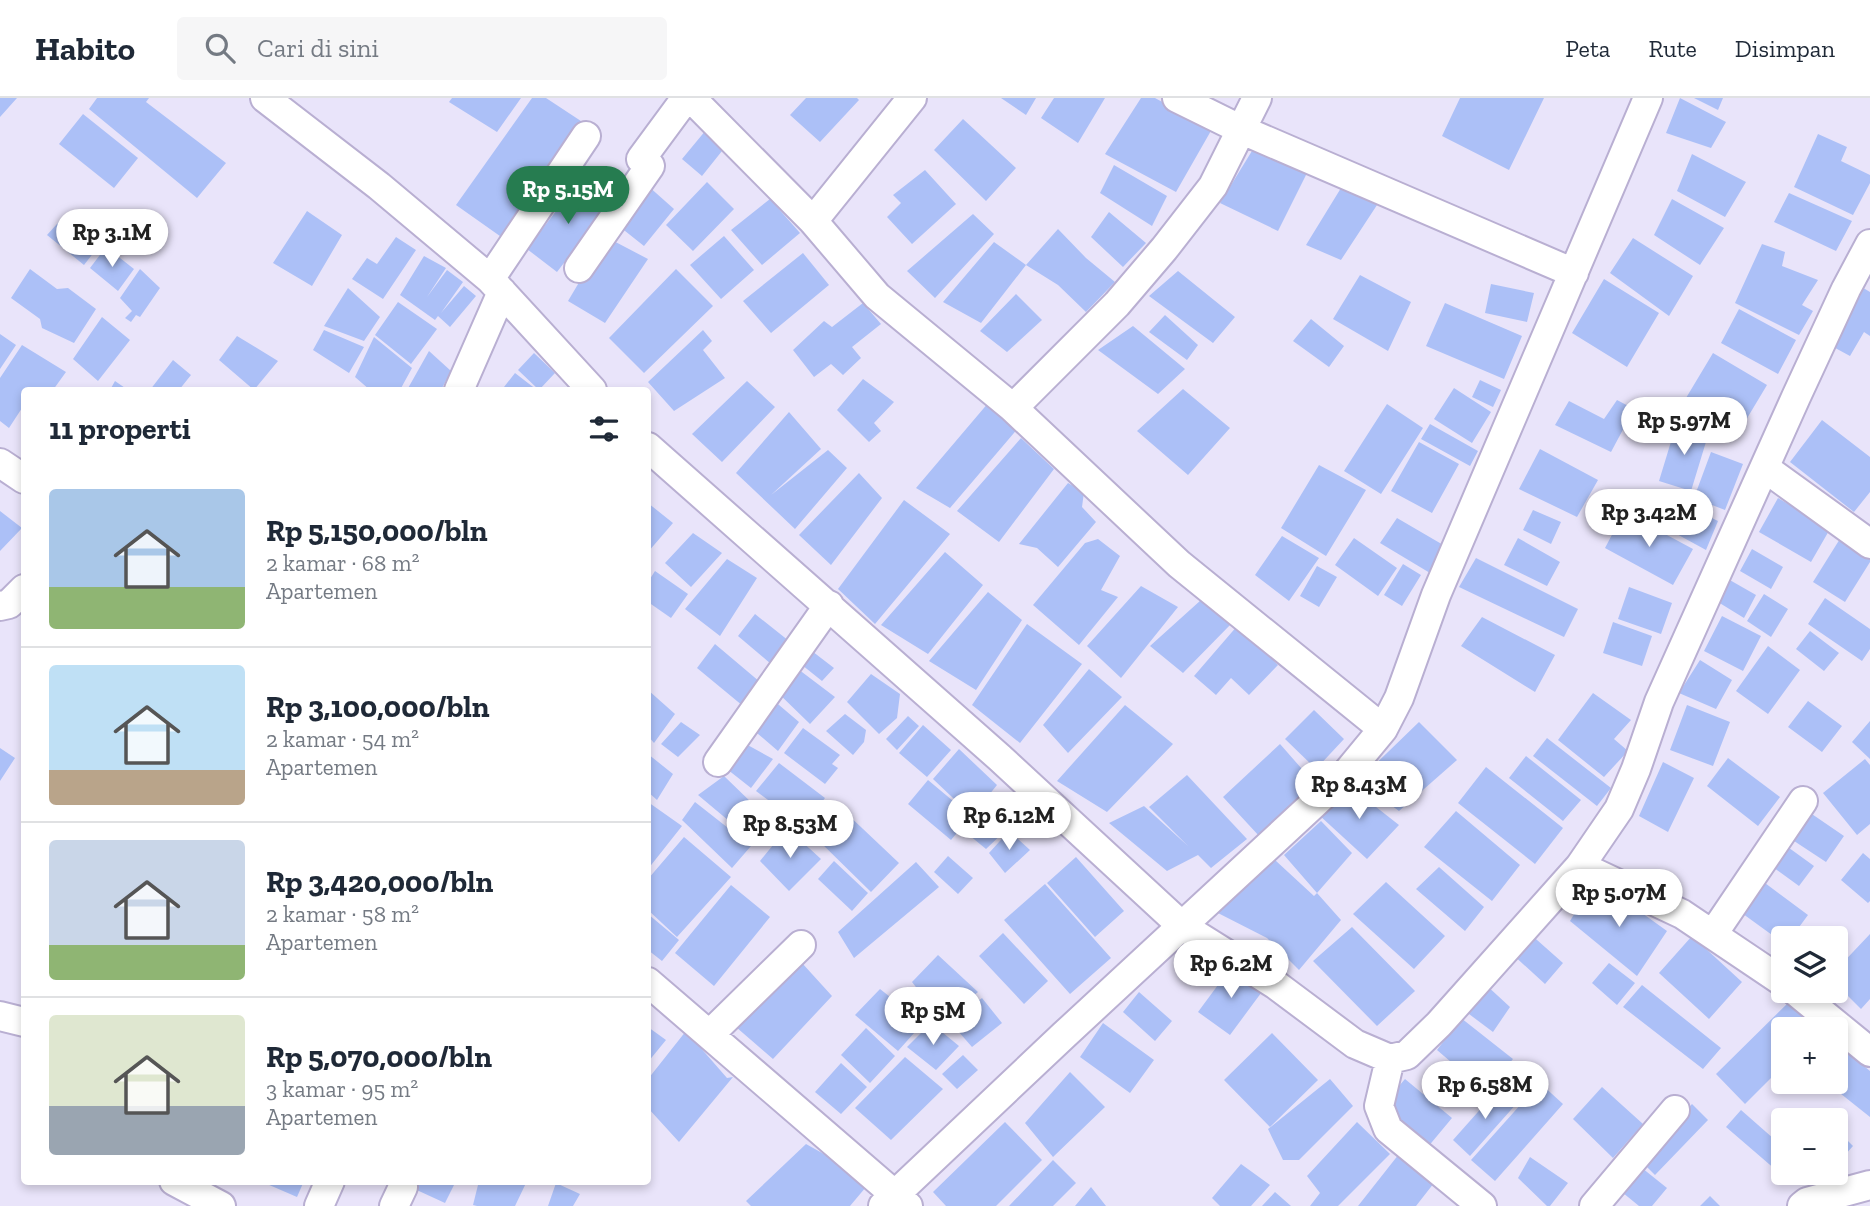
<!DOCTYPE html>
<html lang="id">
<meta charset="utf-8">
<style>
:root{--surface:#fff;--page:#f6f6f7;--text:#1f2937;--muted:#747a83;--line:#e0e1e3;--accent:#267c50}
body{margin:0;font-family:"Zilla Slab",serif;background:var(--page);color:var(--text);height:100vh;display:flex;flex-direction:column;font-size:26px;white-space:nowrap}
*{box-sizing:border-box;margin:0}
p{font-size:23px;color:var(--muted)}
.icon{flex:none;width:38px;height:38px;fill:none;stroke:currentColor;stroke-width:2;stroke-linecap:round;stroke-linejoin:round}
.map{position:relative;flex:1;overflow:hidden}
.drawer{position:absolute;left:21px;top:289px;width:630px;height:798px;display:flex;flex-direction:column;background:var(--surface);border-radius:7px;box-shadow:0 4px 10px #0003}
.drawer>*{flex:none}
.controls{position:absolute;left:1771px;top:828px;display:grid;gap:14px}
.controls a{display:grid;place-items:center;width:77px;height:77px;border-radius:7px;background:var(--surface);box-shadow:0 4px 10px #0003;font-size:35px}
.price{position:absolute;translate:-50% -60px;padding:0 16px;border-radius:24px;background:#fff;color:#222;font-size:23px;line-height:46px;filter:drop-shadow(0 2px 4px #0008)}
.price::after{content:'';position:absolute;left:50%;top:42px;width:21px;height:16px;margin-left:-10px;background:inherit;clip-path:polygon(0 0,100% 0,50% 100%)}
.price.current{background:var(--accent);color:#fff}
ul{padding:0;list-style:none}
li{display:flex;align-items:center;gap:21px;height:175px;padding:0 28px}
li+li{border-top:2px solid var(--line)}
li span{display:grid;place-items:center;flex:none;width:196px;height:140px;border-radius:7px;color:#555}
li>.icon{margin-inline-start:auto}
span .icon{width:84px;height:84px;fill:#fffc;stroke-width:1}
li b{font-size:30px}
h2{display:flex;justify-content:space-between;align-items:center;height:84px;padding:0 28px;font-size:30px}
header{display:flex;align-items:center;gap:42px;box-sizing:border-box;height:98px;padding:0 35px;background:var(--surface);border-bottom:2px solid var(--line)}
header strong{font-size:33px}
nav{display:flex;gap:38px;margin-inline-start:auto;font-size:24px}
.search{width:490px;height:63px;background:var(--page);display:flex;align-items:center;gap:18px;box-sizing:border-box;padding:0 24px;border-radius:7px;color:var(--muted);font-size:26px}
.map>svg:first-child{display:block}
.building{fill:#acc0f7}
.lines{fill:none;stroke-linecap:round;stroke-linejoin:round}
.minor-casing{stroke:#b9afd2;stroke-width:32}
.minor{stroke:#fff;stroke-width:28}
</style>
<header>
<strong>Habito</strong>
<div class="search"><svg class="icon" aria-label="search" viewBox="0 0 24 24"><circle cx="10" cy="10" r="6"/><path d="M15 15l6 6"/></svg>Cari di sini</div>
<nav><a>Peta</a><a>Rute</a><a>Disimpan</a></nav>
</header>
<div class="map">
<svg width="1870" height="1108" viewBox="0 0 1870 1108">
<rect width="100%" height="100%" fill="#e9e4fa"/>
<path class="building" d="M0,0H17L0,19Z
M97,0H149L146,4L226,65L197,100L89,11Z
M452,0H521L497,34L449,4Z
M532,0H546L587,27L507,143L456,107Z
M806,0H857L859,2L820,44L790,17Z
M1001,0H1036L1026,17Z
M1054,0H1105L1078,45L1041,20Z
M1141,0H1155L1212,31L1176,94L1105,56Z
M1460,0H1544L1509,72L1442,38Z
M1680,0L1726,24L1711,50L1666,35Z
M1694,0H1723L1718,12Z
M83,16L138,60L114,90L59,46Z
M963,21L1016,70L986,103L934,52Z
M706,32L726,48L702,78L682,61Z
M1818,36L1847,49L1841,63L1870,77V85L1853,117L1794,89Z
M1255,48L1308,73L1278,133L1220,105Z
M1692,56L1746,84L1725,119L1677,93Z
M1114,67L1167,98L1152,128L1100,95Z
M925,72L956,106L912,146L887,119L901,105L893,97Z
M579,83L609,106L557,174L527,151Z
M707,84L734,111L693,153L666,127Z
M647,87L674,111L644,148L615,125Z
M1341,90L1377,107L1341,162L1306,147Z
M1789,95L1852,123L1836,153L1774,124Z
M770,101L800,135L762,167L731,132Z
M1672,101L1724,130L1700,167L1654,137Z
M307,113L342,137L312,188L273,165Z
M1109,114L1146,145L1123,169L1091,139Z
M66,116L105,140L84,167L47,137Z
M973,116L994,136L935,200L907,173Z
M1058,131L1086,160L1115,184L1086,214L1058,187L1026,167Z
M724,138L754,172L721,201L690,167Z
M396,139L416,152L383,201L352,181L367,160L377,166Z
M606,139L648,161L605,225L568,203Z
M1633,140L1693,178L1669,218L1610,175Z
M994,144L1026,167L981,225L943,204Z
M1762,146L1785,154L1782,168L1818,182L1802,207L1813,213L1799,237L1735,205Z
M106,149L134,171L118,193L90,170Z
M803,155L829,187L771,235L743,203Z
M424,158L446,170L427,199L447,172L463,184L441,215L464,188L476,198L450,229L438,218L435,222L400,197Z
M30,171L57,191L68,190L96,211L74,245L42,230L40,221L11,200Z
M140,171L160,190L140,219L136,217L131,224L125,220L132,213L120,200Z
M676,171L713,208L644,275L609,240Z
M1178,173L1235,219L1213,245L1149,198Z
M1360,177L1411,204L1388,253L1333,221Z
M1604,181L1659,215L1627,269L1572,235Z
M1491,186L1534,195L1527,224L1485,215Z
M1860,188L1870,194V238L1864,234L1850,258L1826,245Z
M348,190L380,219L364,243L324,228Z
M1016,196L1042,222L1007,254L980,233Z
M398,204L437,231L411,266L375,237Z
M863,205L881,226L852,249L861,260L843,277L831,266L814,279L793,252L824,223L832,229Z
M1445,205L1522,238L1504,281L1426,248Z
M1739,211L1796,242L1778,276L1721,245Z
M1165,217L1198,247L1187,262L1149,234Z
M102,219L130,242L98,283L73,261Z
M1311,221L1344,248L1329,269L1293,243Z
M1133,228L1185,271L1158,296L1098,252Z
M324,232L364,249L349,275L313,252Z
M703,232L712,243L703,252L725,280L674,313L648,284Z
M0,236L16,247L0,271Z
M237,238L278,263L254,292L219,262Z
M374,239L412,270L400,292H370L355,279Z
M22,247L66,274L53,292H24V307L9,330L0,323V280Z
M429,253L451,273L441,292H407Z
M534,255L555,275L539,292L518,272Z
M1713,255L1767,287L1737,337L1683,305Z
M173,262L191,277L179,292H150Z
M515,275L537,292H509L504,289Z
M863,281L894,304L874,325L881,333L869,344L837,312Z
M1480,282L1501,292L1493,309L1472,299Z
M115,283L128,292H110Z
M747,283L775,309L722,364L692,336Z
M1454,290L1491,314L1472,345L1434,321Z
M1183,291L1230,330L1188,377L1137,333Z
M1617,302L1634,311L1611,354L1555,327L1569,303L1604,321Z
M989,304L1019,329L950,410L916,390Z
M1387,306L1423,330L1381,396L1344,373Z
M789,314L821,351L771,397L828,352L847,370L795,431L736,375Z
M1822,322L1870,359V394L1854,414L1790,364Z
M1677,324L1709,334L1691,393L1659,383Z
M1430,326L1478,353L1470,368L1421,341Z
M1021,340L1054,371L999,444L957,413Z
M1419,344L1459,366L1432,415L1391,393Z
M1540,351L1598,382L1577,419L1519,391Z
M1711,354L1743,366L1725,412L1694,400Z
M1319,367L1366,392L1326,458L1281,430Z
M859,375L882,400L831,467L799,437Z
M1068,385L1084,394L1082,409L1096,424L1058,469L1037,450L1019,446Z
M1655,392L1718,423L1706,452L1640,416Z
M1778,400L1830,431L1811,464L1759,434Z
M904,402L950,436L875,526L838,491Z
M648,405L673,425L648,454Z
M1533,412L1561,424L1551,446L1523,432Z
M0,413L22,430L0,453Z
M1624,414L1693,451L1673,487L1605,450Z
M1397,420L1445,448L1430,475L1380,445Z
M693,435L722,455L691,489L665,465Z
M1843,436L1870,453V464L1845,504L1813,484Z
M1282,438L1319,460L1289,503L1255,477Z
M1354,440L1397,470L1378,498L1335,467Z
M1518,440L1560,464L1547,488L1504,467Z
M1098,441L1120,458L1101,492L1118,499L1079,547L1033,507L1085,445Z
M1752,451L1783,469L1771,491L1740,473Z
M945,454L983,487L928,556L881,527Z
M1476,460L1578,511L1564,539L1459,489Z
M727,461L757,480L720,538L685,511Z
M1403,466L1421,477L1402,508L1384,497Z
M1317,468L1337,479L1319,509L1300,498Z
M655,473L688,496L671,520L648,504V484Z
M1728,481L1756,497L1744,520L1718,504Z
M1141,488L1178,509L1121,580L1087,548Z
M1629,489L1672,505L1661,536L1618,521Z
M988,494L1022,522L976,592L929,563Z
M1764,496L1788,511L1771,539L1747,523Z
M1825,500L1870,531V551L1862,563L1808,526Z
M1201,502L1232,525L1183,575L1150,548Z
M755,516L789,543L771,566L738,538Z
M1722,518L1761,538L1743,573L1704,553Z
M1482,519L1555,557L1535,594L1461,548Z
M1613,524L1652,538L1642,568L1603,555Z
M1027,526L1082,566L1020,645L972,607Z
M1238,527L1278,567L1249,597L1231,580L1216,597L1194,578Z
M1810,533L1839,555L1824,573L1796,551Z
M715,546L760,584L743,608L697,570Z
M1768,548L1800,572L1768,616L1736,593Z
M808,550L834,570L822,583L797,563Z
M1700,562L1732,582L1716,611L1679,595Z
M794,568L835,599L810,626L774,591Z
M1089,571L1122,599L1068,655L1043,627Z
M871,576L900,596L897,620L879,636L847,604Z
M648,592L675,616L654,645L648,638Z
M1593,595L1631,622L1614,641L1628,653L1604,679L1558,642Z
M772,601L799,624L778,653L751,630Z
M1808,603L1842,628L1822,654L1788,629Z
M1125,607L1173,646L1107,714L1057,683Z
M1687,607L1730,624L1713,668L1670,652Z
M1314,612L1344,641L1316,671L1285,641Z
M845,616L866,632L864,644L853,657L826,633Z
M908,618L919,628L897,652L886,641Z
M1870,623V661L1852,644Z
M681,624L700,637L678,659L661,646Z
M1419,624L1457,662L1399,713L1358,683Z
M923,627L951,652L927,679L899,655Z
M803,630L840,657L832,666L838,670L825,686L784,655Z
M1547,640L1611,690L1597,708L1533,658Z
M744,645L773,661L751,690L718,664Z
M1280,646L1316,687L1260,739L1223,699Z
M0,650L15,660L0,683Z
M959,651L997,687L972,718L933,681Z
M648,656L673,676L657,702L648,694Z
M1526,658L1581,702L1563,723L1509,680Z
M1728,660L1780,699L1758,728L1707,688Z
M1865,661L1870,667V726L1857,737L1823,695Z
M1663,664L1694,680L1668,734L1639,718Z
M779,665L825,700L803,728L756,693Z
M1486,669L1563,730L1535,766L1458,705Z
M1187,677L1247,741L1211,770L1198,757L1167,773L1109,725L1144,708L1188,748L1149,709Z
M724,678L754,707L735,728L698,697Z
M928,682L971,718L951,742L908,706Z
M1348,687L1399,727L1367,761L1319,717Z
M648,704L682,728L648,771Z
M695,704L751,748L732,770L682,722Z
M1806,712L1844,738L1826,764L1788,739Z
M844,713L899,765L871,794L817,741Z
M1456,713L1520,767L1492,803L1424,749Z
M987,717L1007,731L986,751L969,737Z
M1321,723L1352,755L1317,795L1284,757Z
M787,730L821,761L789,793L760,763Z
M1009,733L1030,752L1005,775L989,755Z
M684,739L731,779L677,839L648,812V781Z
M1785,747L1814,768L1799,788L1770,767Z
M1863,755L1870,761V803L1868,805L1841,782Z
M948,758L973,780L958,796L934,774Z
M1076,759L1124,813L1095,839L1047,785Z
M1275,762L1314,798L1317,795L1341,822L1299,872L1267,840L1214,813Z
M834,763L868,795L852,813L818,781Z
M916,764L939,789L854,860L838,834Z
M1439,769L1484,809L1465,833L1416,791Z
M1761,782L1808,817L1791,840H1783V845L1739,813Z
M1386,784L1445,838L1414,871L1353,816Z
M1045,786L1111,860L1070,896L1004,822Z
M731,787L770,819L714,888L675,855Z
M1607,790L1667,833L1637,878L1570,823L1588,793L1597,803Z
M648,816L679,842L662,863L648,852Z
M1352,829L1415,893L1377,928L1313,863Z
M1528,834L1563,865L1545,886L1511,855Z
M1003,835L1048,883L1024,906L979,858Z
M1870,836V901L1861,911L1836,886V872Z
M1692,838L1742,884L1709,921L1659,875Z
M938,857L978,894L943,924L912,884Z
M802,865L832,898L773,961L736,929Z
M1609,865L1635,885L1617,907L1592,885Z
M1232,868L1264,891L1230,937L1198,914Z
M1485,886L1510,909L1493,934L1465,913Z
M1642,887L1721,950L1703,971L1623,909Z
M880,891L923,925L898,953L855,917Z
M1139,894L1172,923L1155,943L1123,914Z
M982,900L1002,925L972,949L951,925Z
M1793,900L1823,931H1783V968L1745,1006L1716,976Z
M1461,920L1513,961L1486,994L1437,952Z
M931,925L959,948L936,972L907,949Z
M1103,925L1154,962L1130,995L1080,959Z
M648,929L666,942L648,964Z
M866,930L895,958L870,985L841,957Z
M686,933L727,980L733,979L679,1044L648,1010V981Z
M1272,935L1318,982L1270,1029L1224,982Z
M1848,955L1870,973V1019L1826,984H1836V970Z
M963,957L978,972L957,991L942,976Z
M905,959L943,991L891,1042L855,1010Z
M841,965L867,989L841,1016L815,994Z
M1070,974L1105,1009L1053,1059L1025,1025Z
M1330,981L1353,1008L1299,1062H1283L1268,1031Z
M1405,981L1452,1020L1427,1050L1380,1010Z
M1540,985L1563,1006L1495,1083L1471,1062Z
M1501,988L1518,1004L1470,1058L1453,1042Z
M1602,989L1643,1026L1613,1060L1573,1021Z
M1692,1006L1708,1022L1655,1077L1640,1062Z
M1741,1012L1783,1049V1078L1726,1029Z
M1005,1024L1042,1062L996,1108H946L933,1094Z
M1357,1024L1390,1056L1338,1108H1310L1320,1095L1307,1078Z
M1836,1031L1853,1048L1836,1067Z
M806,1046L840,1065L866,1089L850,1108H751L746,1103Z
M1399,1056L1434,1085L1416,1108H1358Z
M1530,1059L1568,1085L1550,1108H1547L1518,1080Z
M1053,1062L1076,1085L1053,1108H1009Z
M1241,1066L1270,1087L1251,1108H1220L1212,1100Z
M1637,1066L1667,1090L1652,1108H1639L1617,1090Z
M260,1083H304L297,1099Z
M410,1083H456L445,1105L408,1088Z
M479,1083H527L515,1108H477L473,1107Z
M556,1085L580,1096L573,1108H548Z
M1091,1089L1106,1108H1075Z
M1275,1094L1291,1108H1262Z
M1710,1098L1720,1108H1700Z"/>
<g class="lines">
<defs>
<path id="minor" d="M265,0L379,88L490,181L592,292
M691,0L813,123L877,198L1013,310L1179,466L1383,631
M1177,0L1242,32L1574,175
M813,123L912,0
M579,170L650,68L641,61L686,0
M490,181L586,38
M459,292L502,194
M1013,310L1117,206L1164,151L1213,88L1257,0
M648,349L1000,660L1182,828L1276,887L1355,946L1390,961L1407,957L1439,926L1580,768L1619,711L1636,671L1659,604L1796,299L1846,191L1870,146
M0,365L24,381
M1765,370L1870,446
M0,508L9,506L24,491
M718,664L829,507
M1580,768L1682,816L1783,884
M1713,836L1803,703
M648,884L908,1108
M1794,892L1870,954
M0,918L24,924
M710,936L801,847
M1390,961L1379,1008L1388,1031L1482,1108
M174,1083L221,1108
M319,1108L330,1083
M394,1108L403,1089
M883,1108L1064,937L1345,677L1383,631L1399,600L1436,497L1648,0
M1594,1108L1675,1012
M1802,1108L1807,1104L1870,1087"/>
</defs>
<use href="#minor" class="minor-casing"/>
<use href="#minor" class="minor"/>
</g>
</svg>
<div class="controls">
<a><svg class="icon" aria-label="layers" viewBox="0 0 24 24"><path d="M12 4l9 5-9 5-9-5zM3 14l9 5 9-5"/></svg></a>
<a>+</a>
<a>−</a>
</div>
<b class="price current" style="left:568px;top:128px">Rp 5.15M</b>
<b class="price" style="left:112px;top:171px">Rp 3.1M</b>
<b class="price" style="left:1684px;top:359px">Rp 5.97M</b>
<b class="price" style="left:1649px;top:451px">Rp 3.42M</b>
<b class="price" style="left:1359px;top:723px">Rp 8.43M</b>
<b class="price" style="left:1009px;top:754px">Rp 6.12M</b>
<b class="price" style="left:790px;top:762px">Rp 8.53M</b>
<b class="price" style="left:1619px;top:831px">Rp 5.07M</b>
<b class="price" style="left:1231px;top:902px">Rp 6.2M</b>
<b class="price" style="left:933px;top:949px">Rp 5M</b>
<b class="price" style="left:1485px;top:1023px">Rp 6.58M</b>
<section class="drawer">
<h2>11 properti<svg class="icon" aria-label="filters" viewBox="0 0 24 24"><path d="M4 7h16M4 17h16"/><circle cx="9" cy="7" r="2"/><circle cx="15" cy="17" r="2"/></svg></h2>
<ul>
<li><span style="background:linear-gradient(#a9c7e8 70%,#8fb573 0)"><svg class="icon" aria-label="home" viewBox="0 0 24 24"><path d="M3 11l9-7 9 7M6 9v11h12V9"/></svg></span><div><b>Rp 5,150,000/bln</b><p>2 kamar · 68 m²</p><p>Apartemen</p></div></li>
<li><span style="background:linear-gradient(#bfe0f5 75%,#b9a48a 0)"><svg class="icon" aria-label="home" viewBox="0 0 24 24"><path d="M3 11l9-7 9 7M6 9v11h12V9"/></svg></span><div><b>Rp 3,100,000/bln</b><p>2 kamar · 54 m²</p><p>Apartemen</p></div></li>
<li><span style="background:linear-gradient(#c9d6e8 75%,#8fb573 0)"><svg class="icon" aria-label="home" viewBox="0 0 24 24"><path d="M3 11l9-7 9 7M6 9v11h12V9"/></svg></span><div><b>Rp 3,420,000/bln</b><p>2 kamar · 58 m²</p><p>Apartemen</p></div></li>
<li><span style="background:linear-gradient(#dfe7d0 65%,#9aa5b1 0)"><svg class="icon" aria-label="home" viewBox="0 0 24 24"><path d="M3 11l9-7 9 7M6 9v11h12V9"/></svg></span><div><b>Rp 5,070,000/bln</b><p>3 kamar · 95 m²</p><p>Apartemen</p></div></li>
</ul>
</section>
</div>
